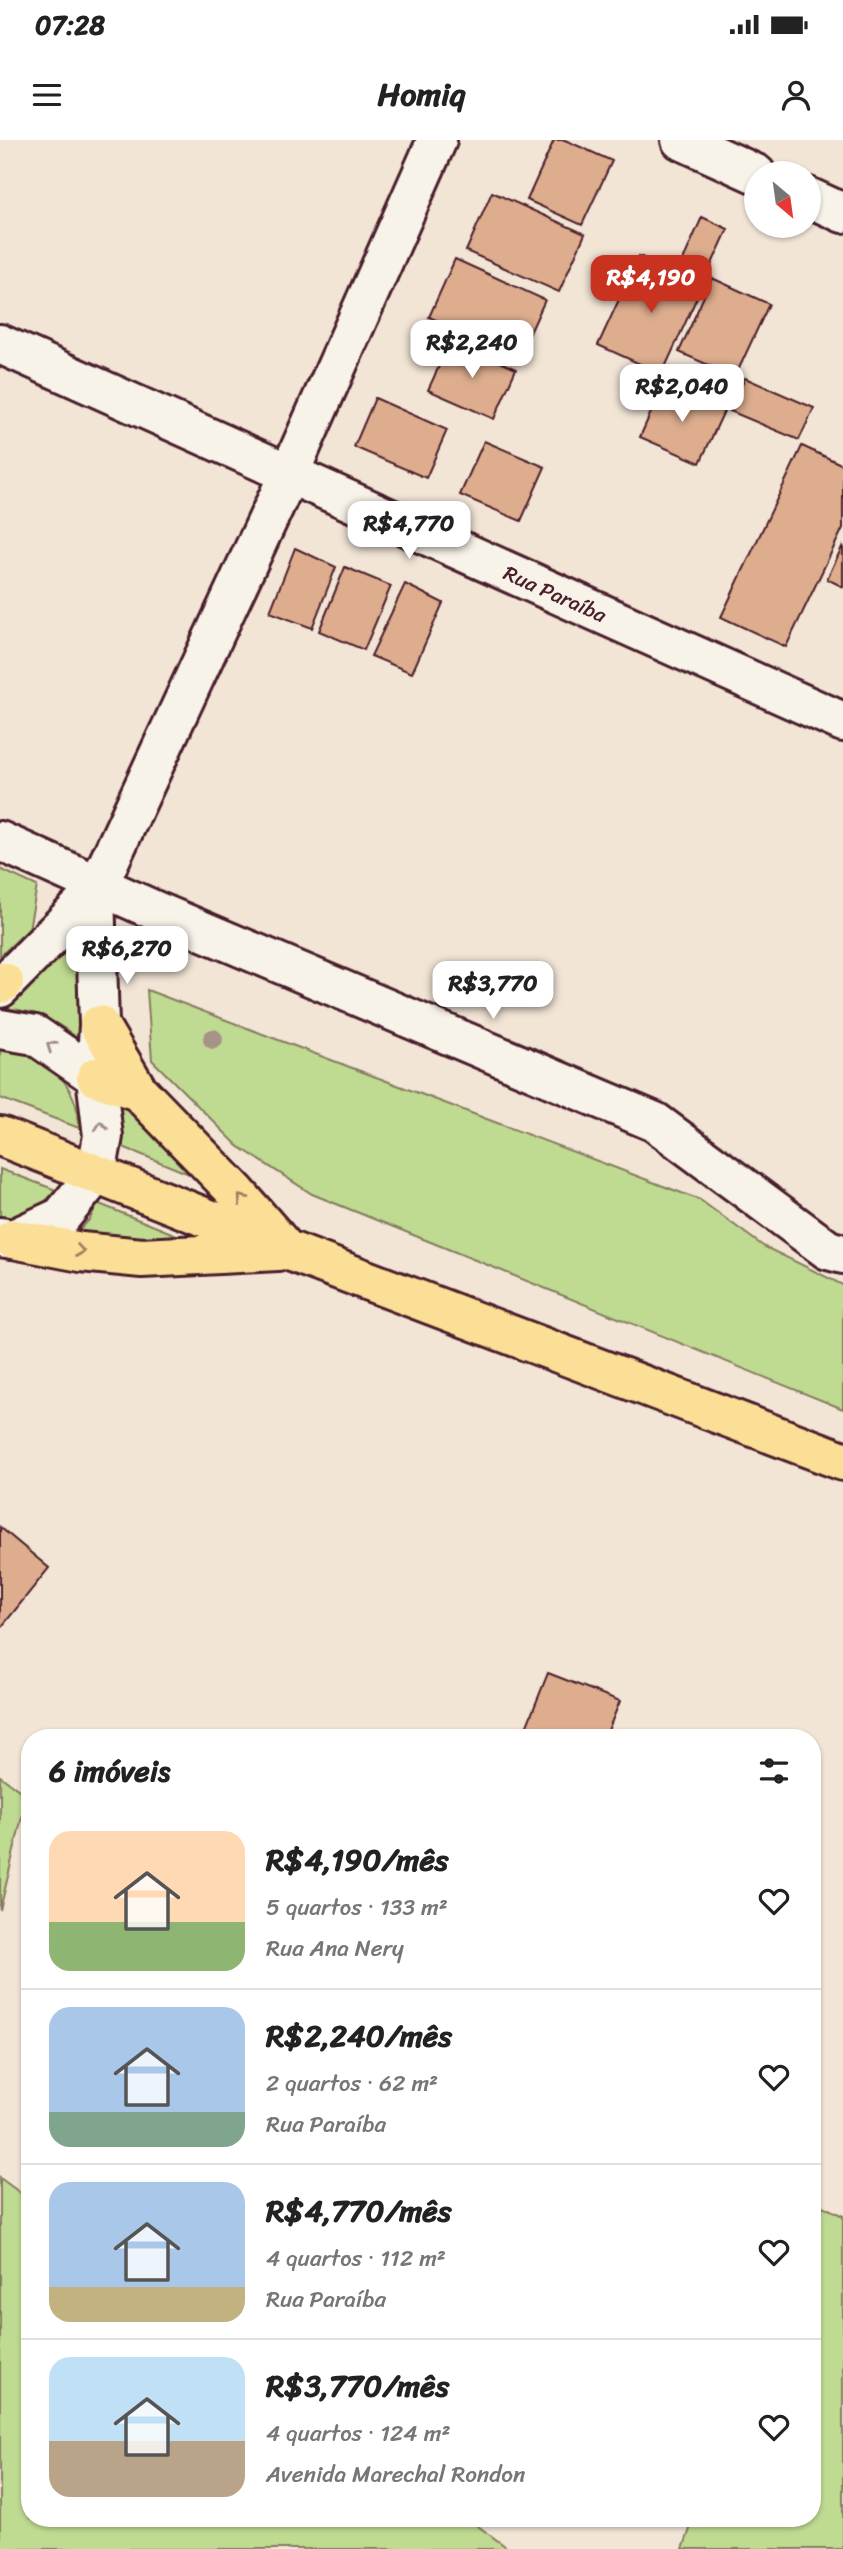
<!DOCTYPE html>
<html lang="pt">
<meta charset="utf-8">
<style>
:root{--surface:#fff;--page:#f2f2f2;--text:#222;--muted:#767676;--line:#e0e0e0;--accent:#c8321e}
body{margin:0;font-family:Sriracha,sans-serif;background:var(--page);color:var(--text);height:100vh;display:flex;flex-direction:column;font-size:26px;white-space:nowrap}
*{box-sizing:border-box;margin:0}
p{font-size:23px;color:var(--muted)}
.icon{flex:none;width:38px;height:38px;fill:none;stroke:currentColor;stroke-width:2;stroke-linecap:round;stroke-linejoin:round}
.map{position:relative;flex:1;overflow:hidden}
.panel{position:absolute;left:21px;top:1589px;width:800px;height:798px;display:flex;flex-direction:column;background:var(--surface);border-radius:28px;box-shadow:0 2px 5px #0004}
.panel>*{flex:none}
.needle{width:46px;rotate:151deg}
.fabs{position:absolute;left:744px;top:21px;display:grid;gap:14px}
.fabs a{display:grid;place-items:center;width:77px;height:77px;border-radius:50%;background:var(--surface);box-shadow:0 2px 5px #0004;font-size:35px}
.price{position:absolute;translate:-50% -60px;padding:0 16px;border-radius:14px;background:#fff;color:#222;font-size:23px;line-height:46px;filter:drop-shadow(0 2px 4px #0008)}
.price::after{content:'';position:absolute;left:50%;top:42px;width:21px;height:16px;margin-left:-10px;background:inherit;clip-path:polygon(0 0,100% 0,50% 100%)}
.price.active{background:var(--accent);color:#fff}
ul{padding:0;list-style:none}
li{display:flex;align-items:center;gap:21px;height:175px;padding:0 28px}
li+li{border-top:2px solid var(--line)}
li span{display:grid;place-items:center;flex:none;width:196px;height:140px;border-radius:21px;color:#555}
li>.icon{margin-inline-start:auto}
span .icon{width:84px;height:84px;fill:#fffc;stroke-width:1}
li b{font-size:30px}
h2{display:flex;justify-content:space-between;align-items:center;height:84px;padding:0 28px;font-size:30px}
.status{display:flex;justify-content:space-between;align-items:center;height:49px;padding:0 35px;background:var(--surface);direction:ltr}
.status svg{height:19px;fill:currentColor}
header{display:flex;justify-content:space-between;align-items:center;height:91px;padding:0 28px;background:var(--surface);font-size:32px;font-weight:700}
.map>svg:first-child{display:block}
.green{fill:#bfda91;stroke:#847c5e;stroke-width:2}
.building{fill:#ddad8e;stroke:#4a1f2b;stroke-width:2}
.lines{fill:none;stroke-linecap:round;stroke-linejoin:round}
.minor-casing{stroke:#4a1f2b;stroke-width:44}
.tertiary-casing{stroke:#4a1f2b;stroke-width:44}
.trunk-casing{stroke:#4a1f2b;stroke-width:44}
.minor{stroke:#f7f3e8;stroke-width:38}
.tertiary{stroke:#f7f3e8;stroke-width:38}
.trunk{stroke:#fbdf96;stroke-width:38}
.tree{fill:#a69286}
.oneway{stroke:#a0898a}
.oneway2{stroke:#a27f60}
.labels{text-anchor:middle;stroke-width:5;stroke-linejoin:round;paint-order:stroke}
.street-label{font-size:21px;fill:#4a1f2b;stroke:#f7f3e8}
</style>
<div class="status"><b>07:28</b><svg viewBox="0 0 49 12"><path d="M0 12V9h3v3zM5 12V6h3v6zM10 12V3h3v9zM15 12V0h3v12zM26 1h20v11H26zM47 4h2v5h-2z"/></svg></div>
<header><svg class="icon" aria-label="menu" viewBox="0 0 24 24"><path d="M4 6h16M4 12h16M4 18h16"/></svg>Homiq<svg class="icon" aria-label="person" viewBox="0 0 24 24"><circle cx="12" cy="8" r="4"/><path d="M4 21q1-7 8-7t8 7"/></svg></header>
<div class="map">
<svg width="843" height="2409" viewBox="0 0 843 2409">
<rect width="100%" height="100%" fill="#f2e5d6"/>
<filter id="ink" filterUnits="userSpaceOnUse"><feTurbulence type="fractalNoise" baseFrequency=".0143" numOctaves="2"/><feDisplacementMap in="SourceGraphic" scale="14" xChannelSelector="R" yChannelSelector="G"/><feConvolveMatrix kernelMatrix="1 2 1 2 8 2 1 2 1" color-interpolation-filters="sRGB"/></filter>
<g filter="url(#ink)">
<path class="green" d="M0,729L37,746L29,789L0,816Z
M85,783L84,904C60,882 37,871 4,868L47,828Z
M147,850L700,1060L763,1106L843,1145V1269L312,1054L238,1006L152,920Z
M0,909C44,911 79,943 79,988L0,958Z
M120,962L199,1038L123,1007Z
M0,1029L56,1050C41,1068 24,1079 0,1080Z
M97,1063L184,1098L133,1099L75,1095L90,1079Z
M0,1636L27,1656L0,1770Z
M0,2038L30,2060V2378H467L509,2409H0Z
M812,2061L843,2076V2409H683L694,2378H812Z"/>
<path class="building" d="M554,0H565L612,21L582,85L527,60Z
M492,52L585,94L559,152L466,111Z
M702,77L728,89L705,139L680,127Z
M639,116L703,144L662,234L598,205Z
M455,119L545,160L519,217L429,177Z
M712,138L769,164L735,237L679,212Z
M451,200L516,229L494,279L428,250Z
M745,238L814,268L799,300L730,271Z
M663,245L724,271L700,323L640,297Z
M375,258L447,290L426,338L354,307Z
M484,301L545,327L521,381L460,355Z
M802,306L843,325V388L786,507L721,477Z
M843,405V447L827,439Z
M295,408L336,427L312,488L270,472Z
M345,427L391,446L364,510L319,491Z
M405,444L443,463L412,533L371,516Z
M0,1387L49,1428L0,1489Z
M548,1533L620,1561L605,1598H522Z"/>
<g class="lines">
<defs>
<path id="minor" d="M681,0L756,34
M808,57L843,73
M0,204L843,582
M0,701L158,772L655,982L828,1110L843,1114"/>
<path id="tertiary" d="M0,848L95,752L289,334L437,0
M0,889L35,895L96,937
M0,1097L13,1099L61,1077L96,1034L103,996L96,937L99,885L95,752"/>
<path id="trunk" d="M0,844L4,842
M99,885L138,951
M96,937L138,951L236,1052L283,1106
M0,996L287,1110L843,1321
M13,1099L81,1112L142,1118L278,1111"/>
</defs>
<use href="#minor" class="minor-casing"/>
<use href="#tertiary" class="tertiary-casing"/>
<use href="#trunk" class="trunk-casing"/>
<use href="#minor" class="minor"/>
<use href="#tertiary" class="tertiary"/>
<use href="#trunk" class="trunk"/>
</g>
<circle class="tree" cx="213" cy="899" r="10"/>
<defs><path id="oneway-chevron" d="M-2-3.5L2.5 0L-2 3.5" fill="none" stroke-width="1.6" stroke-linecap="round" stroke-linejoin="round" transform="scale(1.75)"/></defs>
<g class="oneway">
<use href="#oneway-chevron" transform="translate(51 906) rotate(-145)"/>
<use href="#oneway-chevron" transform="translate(101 986) rotate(-96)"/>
</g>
<g class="oneway2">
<use href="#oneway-chevron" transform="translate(242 1059) rotate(-131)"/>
<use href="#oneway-chevron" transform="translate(80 1111) rotate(9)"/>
</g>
</g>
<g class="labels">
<g class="street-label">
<text transform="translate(555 454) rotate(24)" y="7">Rua Paraíba</text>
</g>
</g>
</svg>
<div class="fabs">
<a><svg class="needle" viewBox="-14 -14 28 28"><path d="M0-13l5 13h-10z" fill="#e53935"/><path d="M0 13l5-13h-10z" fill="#767676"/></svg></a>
</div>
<b class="price active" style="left:651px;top:175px">R$4,190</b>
<b class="price" style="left:472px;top:240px">R$2,240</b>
<b class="price" style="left:682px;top:284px">R$2,040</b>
<b class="price" style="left:409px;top:421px">R$4,770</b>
<b class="price" style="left:127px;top:846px">R$6,270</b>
<b class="price" style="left:493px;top:881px">R$3,770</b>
<section class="panel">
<h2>6 imóveis<svg class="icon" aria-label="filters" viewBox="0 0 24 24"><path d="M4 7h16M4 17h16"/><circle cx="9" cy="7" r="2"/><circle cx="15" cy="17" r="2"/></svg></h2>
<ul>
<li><span style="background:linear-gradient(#ffd9b3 65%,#8fb573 0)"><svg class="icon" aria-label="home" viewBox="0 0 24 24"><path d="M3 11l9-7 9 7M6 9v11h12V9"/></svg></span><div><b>R$4,190/mês</b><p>5 quartos · 133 m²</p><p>Rua Ana Nery</p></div><svg class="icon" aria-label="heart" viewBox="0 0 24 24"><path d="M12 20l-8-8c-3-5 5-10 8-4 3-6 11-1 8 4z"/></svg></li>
<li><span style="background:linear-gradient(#a9c7e8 75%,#7fa58c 0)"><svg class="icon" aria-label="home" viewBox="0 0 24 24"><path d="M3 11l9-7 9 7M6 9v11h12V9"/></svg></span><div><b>R$2,240/mês</b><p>2 quartos · 62 m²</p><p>Rua Paraíba</p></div><svg class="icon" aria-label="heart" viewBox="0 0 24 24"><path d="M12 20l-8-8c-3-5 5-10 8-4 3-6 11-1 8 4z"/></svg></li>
<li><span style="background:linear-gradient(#a9c7e8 75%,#c2b280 0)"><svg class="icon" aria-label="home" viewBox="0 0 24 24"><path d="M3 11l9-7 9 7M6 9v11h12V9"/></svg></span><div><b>R$4,770/mês</b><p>4 quartos · 112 m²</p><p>Rua Paraíba</p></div><svg class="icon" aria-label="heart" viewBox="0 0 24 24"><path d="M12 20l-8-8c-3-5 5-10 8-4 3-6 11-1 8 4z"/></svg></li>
<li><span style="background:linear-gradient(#bfe0f5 60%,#b9a48a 0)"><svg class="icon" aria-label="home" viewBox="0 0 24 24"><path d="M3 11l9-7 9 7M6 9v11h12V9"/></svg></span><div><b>R$3,770/mês</b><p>4 quartos · 124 m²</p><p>Avenida Marechal Rondon</p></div><svg class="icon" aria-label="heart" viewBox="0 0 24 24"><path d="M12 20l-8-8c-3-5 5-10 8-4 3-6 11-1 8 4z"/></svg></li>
</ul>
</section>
</div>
